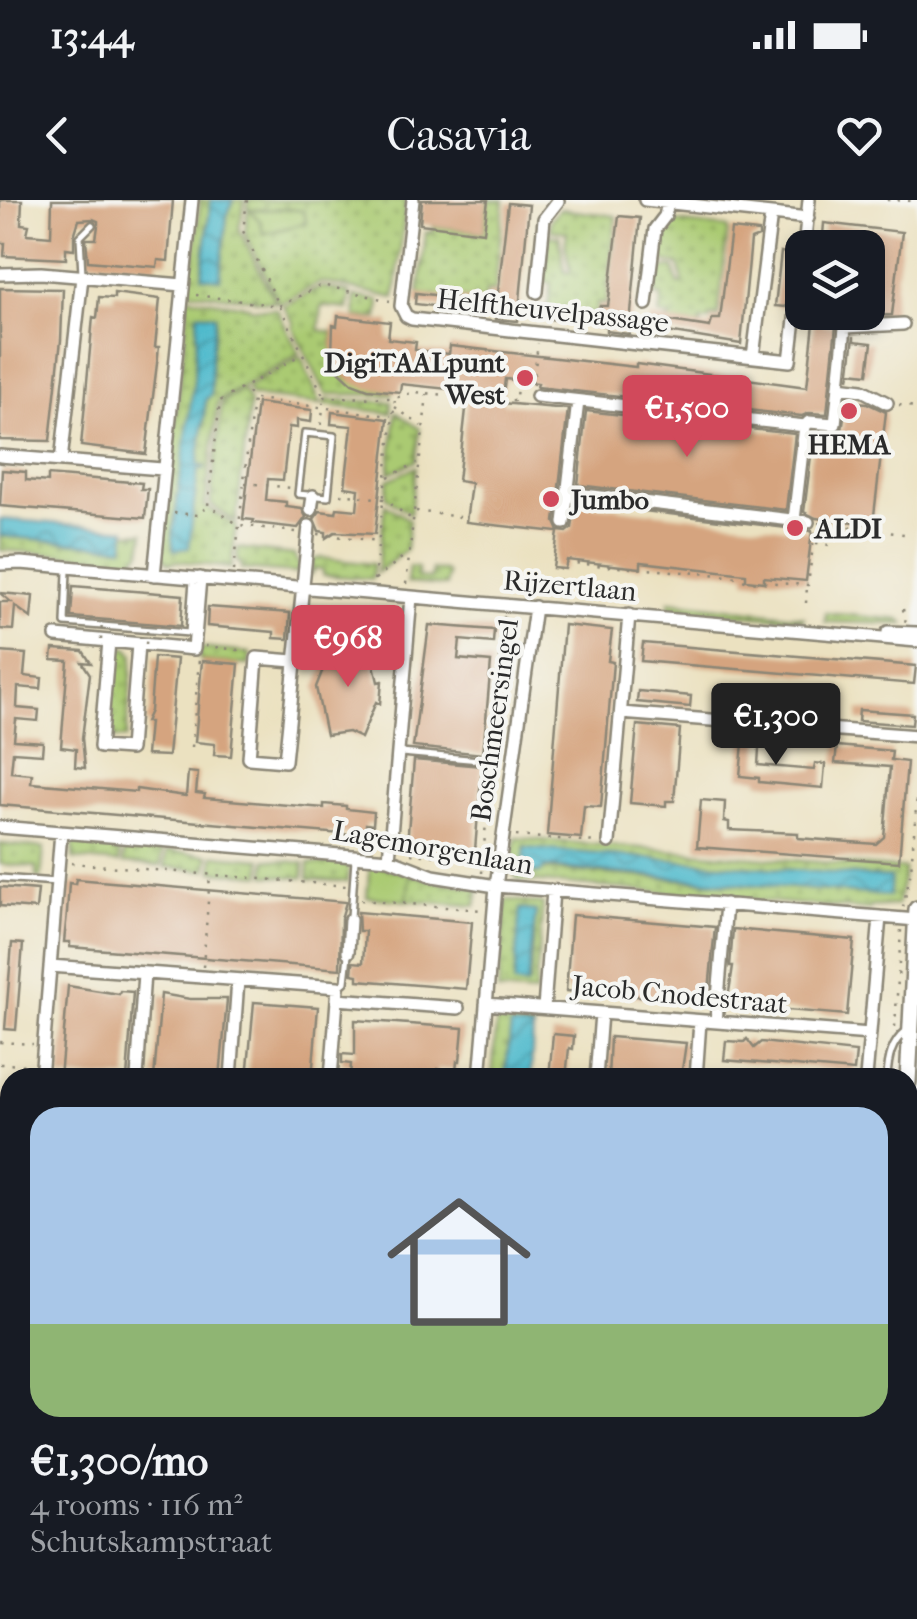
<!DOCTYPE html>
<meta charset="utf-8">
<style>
:root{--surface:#171b24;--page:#242831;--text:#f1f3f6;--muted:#9ea1a6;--line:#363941;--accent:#d1495b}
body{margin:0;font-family:"IM FELL French Canon",serif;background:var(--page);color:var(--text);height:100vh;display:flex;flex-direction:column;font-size:38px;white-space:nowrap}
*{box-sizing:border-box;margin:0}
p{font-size:32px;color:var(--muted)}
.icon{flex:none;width:55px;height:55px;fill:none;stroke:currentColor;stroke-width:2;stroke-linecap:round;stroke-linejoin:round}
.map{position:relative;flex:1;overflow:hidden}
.side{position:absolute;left:0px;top:868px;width:918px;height:552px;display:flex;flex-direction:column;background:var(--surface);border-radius:30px 30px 0 0;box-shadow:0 5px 15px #0003}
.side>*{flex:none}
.buttons{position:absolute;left:785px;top:30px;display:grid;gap:20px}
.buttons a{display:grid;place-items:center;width:100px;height:100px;border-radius:20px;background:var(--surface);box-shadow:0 5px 15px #0003;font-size:50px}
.price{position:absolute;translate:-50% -85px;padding:0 22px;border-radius:10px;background:var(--accent);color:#fff;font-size:32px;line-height:65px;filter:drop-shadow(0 2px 5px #0008)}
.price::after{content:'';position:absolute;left:50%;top:60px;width:30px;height:22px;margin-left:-15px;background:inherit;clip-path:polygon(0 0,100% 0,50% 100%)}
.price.on{background:#222;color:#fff}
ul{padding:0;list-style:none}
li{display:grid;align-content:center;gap:20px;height:530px;padding:0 30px}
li+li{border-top:2px solid var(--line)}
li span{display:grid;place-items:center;height:310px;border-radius:30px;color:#555}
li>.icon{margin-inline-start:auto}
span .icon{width:180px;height:180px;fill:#fffc;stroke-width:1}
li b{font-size:42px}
.status{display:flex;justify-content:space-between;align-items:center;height:70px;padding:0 50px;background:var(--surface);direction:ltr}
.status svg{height:28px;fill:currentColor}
header{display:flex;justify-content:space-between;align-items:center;height:130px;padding:0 30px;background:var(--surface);font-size:45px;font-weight:600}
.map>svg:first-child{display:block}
.grass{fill:url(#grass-dots);stroke:#6a7a4e;stroke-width:2.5;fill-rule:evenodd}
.park{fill:#aaca72;stroke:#6a7a4e;stroke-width:2.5}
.water{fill:url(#water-waves);stroke:#3e727c;stroke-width:2.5}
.building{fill:#d5a47f}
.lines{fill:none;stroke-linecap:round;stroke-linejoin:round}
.lane-casing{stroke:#8b8676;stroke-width:10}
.street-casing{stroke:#8b8676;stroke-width:16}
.secondary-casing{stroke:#8b8676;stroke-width:20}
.path{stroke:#8b8676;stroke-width:2.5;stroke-dasharray:2.5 8;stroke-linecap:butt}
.lane{stroke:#fff;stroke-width:5}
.street{stroke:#fff;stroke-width:11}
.secondary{stroke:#fff;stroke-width:15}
.path-bridge{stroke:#8b8676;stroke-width:2.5;stroke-dasharray:2.5 8;stroke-linecap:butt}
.poi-dot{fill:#d1495b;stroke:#f6f6f2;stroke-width:4}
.labels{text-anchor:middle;stroke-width:8;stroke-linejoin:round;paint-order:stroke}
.street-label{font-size:28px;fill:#2b2b2b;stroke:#f6f6f2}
.poi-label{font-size:28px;font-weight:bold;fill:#2b2b2b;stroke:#f6f6f2;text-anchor:start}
</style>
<div class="status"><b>13:44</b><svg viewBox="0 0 49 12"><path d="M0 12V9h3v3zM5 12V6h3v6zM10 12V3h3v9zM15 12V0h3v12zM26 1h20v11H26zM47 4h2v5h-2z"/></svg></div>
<header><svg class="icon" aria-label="back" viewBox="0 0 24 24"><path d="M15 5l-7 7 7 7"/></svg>Casavia<svg class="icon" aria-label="heart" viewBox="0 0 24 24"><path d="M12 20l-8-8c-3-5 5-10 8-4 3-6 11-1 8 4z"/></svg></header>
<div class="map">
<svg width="917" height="1419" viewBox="0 0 917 1419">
<defs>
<pattern id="grass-dots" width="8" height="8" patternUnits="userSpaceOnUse" patternTransform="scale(2.5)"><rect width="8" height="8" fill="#aaca72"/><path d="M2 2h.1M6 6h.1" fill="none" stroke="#8ba45e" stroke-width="1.8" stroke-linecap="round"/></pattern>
<pattern id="water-waves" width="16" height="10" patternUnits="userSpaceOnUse" patternTransform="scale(2.5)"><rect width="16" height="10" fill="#50bacc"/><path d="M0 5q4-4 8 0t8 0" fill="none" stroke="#4397a6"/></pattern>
</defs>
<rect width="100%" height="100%" fill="#f6f6f2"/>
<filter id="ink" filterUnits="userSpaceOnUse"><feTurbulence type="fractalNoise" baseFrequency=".01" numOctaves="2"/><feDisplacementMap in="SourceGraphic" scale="20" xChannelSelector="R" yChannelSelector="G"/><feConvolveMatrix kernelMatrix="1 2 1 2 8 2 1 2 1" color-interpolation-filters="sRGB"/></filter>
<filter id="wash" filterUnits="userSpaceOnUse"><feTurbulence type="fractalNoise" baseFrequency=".0048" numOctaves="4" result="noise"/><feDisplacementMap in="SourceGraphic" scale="40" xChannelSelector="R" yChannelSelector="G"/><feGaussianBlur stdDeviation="2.25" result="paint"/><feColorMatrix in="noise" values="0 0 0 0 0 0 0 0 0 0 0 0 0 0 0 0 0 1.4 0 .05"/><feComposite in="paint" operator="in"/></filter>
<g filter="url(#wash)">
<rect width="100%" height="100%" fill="#ebe1c0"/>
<path class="grass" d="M198,0H211L202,76L220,78L227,16L233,0H245L239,29L275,102L254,100V97L250,99L187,91L190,65L194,62L200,3Z
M249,0H406L395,98L322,82L279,103L245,32Z
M488,0H504L495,91H486L485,101L419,94L426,32H433L434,26L484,32Z
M560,9L616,16L606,104L597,103L596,114L539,108L548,106L551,83L544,82L549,35L559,36L565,72H571L565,45L567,32L550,30L551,19Z
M666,21L728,28L718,117L710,116L709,121H701V126L661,121L670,120L671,117L659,115L662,96L655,95L658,68H674L678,84L683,83L679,65L659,60L663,26Z
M322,87L350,93L348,109L322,106L319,130L333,132C327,179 353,186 393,191L392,195L326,194L292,126L294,124L283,106Z
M355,96L380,101L378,118H356Z
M186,97L249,106L250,108L277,109L299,154L218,201L205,306L236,326L231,368L179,361L169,363L161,355L188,111L185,107ZM199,113L216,116L211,161V195L206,199L198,266L206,268H198L172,349L194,180Z
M301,157L321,204L251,196L247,188Z
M243,190L250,203L236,322L210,304L222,202Z
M326,200L392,202L391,213L325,205Z
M396,212L420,229L416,261L389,273Z
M416,267L410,314L386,297L388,280Z
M385,304L409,320L406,350L377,373Z
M144,332L141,352L132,360L0,350V336L123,347L125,333Z
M238,348L294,355L300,368L295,373L241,369V363L237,362Z
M321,358L373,364L372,379L323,375V370L315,369L311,374L312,360Z
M409,367L418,368V378L431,379L432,370L445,371L448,374L446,386L407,383Z
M670,401L804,417L803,420L669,409Z
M306,407L326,408L323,453L303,451Z
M826,413L901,420L904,424L825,422Z
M120,447L127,448L133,454L126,538L108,539L106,535L114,452Z
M200,448L250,453L249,465L202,461L199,458Z
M516,638L905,669L897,705L870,707L869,710L518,680L510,669ZM525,649L890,678L889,695L540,669Z
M74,639L120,647L119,663L73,659Z
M0,644L44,648L41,678L36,677V667L0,664Z
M125,648L162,651L161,666L123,663Z
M167,651L209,655L207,670L165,667Z
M214,655L262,659L261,675L213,671Z
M267,659L304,663L303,678L265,675Z
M333,660L349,662L347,682L308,679L309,663L325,664Z
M370,663L434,681L479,688L476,706L367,697Z
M506,699L543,704L535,794L498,791ZM521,709L536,711L529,785Z
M500,812L534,816L533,829L511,827L505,877L492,878L497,815Z"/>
<path class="park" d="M290,9L304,11L306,23L263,34L261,22L250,10Z
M370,664L410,674L407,701L367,697Z"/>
<path class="water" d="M211,0H233L227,16L220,79L202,77Z
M198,113L216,115L211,161V195L206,199L198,265L206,268L198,269L189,348L174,350L172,339L194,180Z
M0,319L126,329L124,347L0,336Z
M525,648L891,678L889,696L545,667L540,673L522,672Z
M520,709L536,711L527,786L514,784Z
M511,826L533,829L531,877H505Z"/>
<g id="blocks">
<path class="building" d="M0,0H22L21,24L29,25L27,34L51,36L52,0H173L168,61L158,60L157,67L88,61L86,39H96L98,26V21L93,19L79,20L74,36V49L66,48V59L4,56L5,43H0Z
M422,0H488L484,32L420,24Z
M508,3L529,5L518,121L495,119V113L415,104L416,93L486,101L490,93H498Z
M619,16L640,18L629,134L606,131V126L592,124L600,106H608Z
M824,23L902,32L892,115L868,116V48H822Z
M731,29L759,32V37L751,40L741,144L649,129L650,118L710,127L712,119H720Z
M781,52L792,54L786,107L775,106Z
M0,88L63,89L61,140L50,241L0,240Z
M114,93L160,99L155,147H159L146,254L81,246L93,117L97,118L99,97L114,98Z
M539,108L582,111V122L538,118Z
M338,116L390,122L388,139L416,142L415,150L449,154L450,146L636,167V164L807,187L814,123L836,126L827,214L809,213L802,216L537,187L538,183L505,179L502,203L568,209L555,322L559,331L567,332L572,328L576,303L812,331L806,381L764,377V382L746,380V374L641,362V368L567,360L565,369L553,368L558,332L466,322L471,283L458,281L468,191L401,184L400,192L368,189L352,183L339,171L332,155L333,125L337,126Z
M854,136V141L872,143L868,174L850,172L849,179Z
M847,198V201L867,203L886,212L873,324L816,318L804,312L814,232L835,233L842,230Z
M257,203L312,210L311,222L297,220V228L289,227L283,280L268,279L266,300L286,302V307L302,309L306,317L298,328L253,323L254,320L243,319Z
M586,211L795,234L786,310L578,285Z
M332,212L388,219L375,334L335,332L326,338V332L319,331L314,319L320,311L336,313L337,308L357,310L359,289L345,287L352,226L331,224Z
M2,270L26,272V280L48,282V275L142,283L141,289H148L145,318L0,306Z
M73,386L183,395L181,426L71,417Z
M0,393L33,396L31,418L15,406L13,430L0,429V402H11Z
M208,407L290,413L288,439L274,438V432L207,426Z
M429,425L494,430L493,443L460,440L458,459L491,462L483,554L413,547Z
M564,425L612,430L608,461L613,462L601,607L584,606L581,638L547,635Z
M334,441L347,447L369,444L378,482L382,481L380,504L376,502L361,538L348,532L326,535L316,487Z
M643,443L916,466L914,484L641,461Z
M53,449L83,451L91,463L82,462L90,474L82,538L85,568L75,567L76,549L61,547L68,461L52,460Z
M0,452L26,454L24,476L42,478L41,489L18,487L17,508L39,510L38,521L16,519L14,540L43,542L42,554L13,552L11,572L32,574L31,583L136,592V589L186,596L188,572L198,573L196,593L205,594L204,598L324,608V604L346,606V609L374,612L373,625L366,624L365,636L0,605Z
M154,457L177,459L168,556L146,555L149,522H145L150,511Z
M202,461L239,464L231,556L214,555L215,544L195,542Z
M638,491L691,496L690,507L637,502Z
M748,501L802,505L801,516L747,512Z
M859,510L913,514L912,525L858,521Z
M637,525L680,529L674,601H666V606L630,603Z
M744,532L760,533L758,565L814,570L815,563L825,564L823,588L759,582V578L740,576Z
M837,546L892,551L891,560L907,562L899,662L697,647L701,600L725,602L724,621L729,622V630L798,633V638L876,644L884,637L890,567L835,563Z
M414,560L482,566L475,650L453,648V654L428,652L429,646L407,644Z
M76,679L346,702L341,719L340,769L70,747V742H64L67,713L69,683L75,684Z
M0,687L38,690L36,709L0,706Z
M358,712L472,722L466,789L358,780V775L352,774L353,762L363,763L365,731H359Z
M572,715L715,727L708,801L566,791Z
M733,729L854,740L847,815L727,805L733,766H730Z
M12,743L23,744L16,830L5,829Z
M68,786L119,794L120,791L133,792L127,878H60Z
M161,794L190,799H227L220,878H154Z
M254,802L318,807L312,878H247Z
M355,820L463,828L460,861H457L456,870L438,869V878H350L351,864L342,863V854L355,855Z
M553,834L574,836L573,849L569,848L566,878H549Z
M610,837L686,843L681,877L628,873V878H608Z
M747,839L754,848L761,842L856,852L854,871L724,860L726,841L744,842Z
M3,897H10V950L0,949Z
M0,985H10L9,1065L0,1064Z
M0,1258L10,1259V1278L0,1277Z
M125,1410H158L157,1419H124Z
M219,1410H277V1419H218Z
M328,1410H365L364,1419H328Z
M518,1410H546L545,1419H517Z"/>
</g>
</g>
<g filter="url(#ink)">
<use href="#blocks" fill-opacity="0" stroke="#8b8676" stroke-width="2.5"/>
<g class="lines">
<defs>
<path id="lane" d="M82,74L80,37L92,25
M305,233L334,236L328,297L298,294Z
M67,371L65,423L189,433L193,381
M401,553L491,561
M0,678L57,682
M351,717L355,659
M340,786L345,782L348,755
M887,878C888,859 891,843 906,831"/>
<path id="street" d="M413,0L401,106L406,116L412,119L790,161L802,61
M645,0L808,18
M804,48L809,0
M0,74L41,73L183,85
M537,92L544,19L558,1
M646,104L655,29L665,16L668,3
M845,127L903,124
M753,157L771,14
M839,187L862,190L887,203
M537,196L805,226L809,222L835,224L846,118L818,115
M0,256L162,269
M61,261L82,77
M568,293L808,322
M311,310L313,296
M794,320L805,226
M564,323L578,201
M0,364L21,363L917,441
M154,375L192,0
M888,432L917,433
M56,436L194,449L200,378
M109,441L100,547L130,549L138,444
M294,461L257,458L249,558L285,561L309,326
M621,513L917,536
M0,627L389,659L433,676L496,686L917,720
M609,642L629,415
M389,659L411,397
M348,752L350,720
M50,766L338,787L331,878
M337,799L458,808
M486,804L870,834
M544,808L553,691
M716,822L726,704
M41,878L61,632
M137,878L144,773
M231,878L238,780
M480,878L496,686L535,407
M596,878L601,813
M696,878L700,821
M866,878L880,717
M0,958L10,959
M0,976H10
M908,980L917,983
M0,1073L10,1075
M0,1088H10
M0,1188L10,1189
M0,1238H10
M83,1419L84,1410
M286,1419L287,1410
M436,1419L437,1410
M498,1419V1410
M652,1419L653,1410
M821,1419L822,1410"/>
<path id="secondary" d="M908,882L917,709
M908,1017L917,1258"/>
</defs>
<use href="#lane" class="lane-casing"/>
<use href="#street" class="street-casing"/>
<use href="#secondary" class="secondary-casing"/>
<path class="path" d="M247,0L243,31L324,197L321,228
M887,0L917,1
M196,95L279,106L322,85L390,101
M533,120L535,103
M643,133L645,116
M533,185L538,143
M324,197L395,198L414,192L514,201L515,193L524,194
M255,199L391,216
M899,205L917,207
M395,207L421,226
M388,277L417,263
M245,283L292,288
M340,294L384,299L413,320
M416,311L467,318
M174,313L199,315L207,306
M818,323L911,335
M296,332L239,325L208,305L220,201L302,154
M318,334L379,341
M816,343L829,345
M566,362C623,369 680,370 737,377L745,381L808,385L815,330
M560,368L556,396L564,398
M234,371L253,199L245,189
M375,379L408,353
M374,380L395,199
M406,384L427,194
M806,403L807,386
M903,409L906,423
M205,446L247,451
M192,547L199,459
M491,553L504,416
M516,636L597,642
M411,654L488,660
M71,663L347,686
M482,673L490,571
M361,700L482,710
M903,707L911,670L917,596
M203,767L210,675
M895,827L901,730
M0,842L33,844
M0,864L30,865
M0,1216L10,1217
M908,1268L914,1419
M0,1347H10
M851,1419L852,1412L894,1413V1419"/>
<use href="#lane" class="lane"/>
<use href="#street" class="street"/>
<use href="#secondary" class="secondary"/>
<path class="path-bridge" d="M101,440L102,419
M146,444L148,423"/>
</g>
</g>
<g class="poi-dot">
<circle cx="525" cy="178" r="10"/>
<circle cx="849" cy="211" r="10"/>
<circle cx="551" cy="299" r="10"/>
<circle cx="795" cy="328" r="10"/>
</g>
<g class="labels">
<g class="street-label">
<text transform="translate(553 110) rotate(6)" y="10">Helftheuvelpassage</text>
<text transform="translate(570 385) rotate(5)" y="10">Rijzertlaan</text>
<text transform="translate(494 520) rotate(-82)" y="10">Boschmeersingel</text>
<text transform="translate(433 647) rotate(10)" y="10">Lagemorgenlaan</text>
<text transform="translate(680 794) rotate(5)" y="10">Jacob Cnodestraat</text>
</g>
<g class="poi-label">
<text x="505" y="172" text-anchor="end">DigiTAALpunt<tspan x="505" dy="32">West</tspan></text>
<text x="849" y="254" text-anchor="middle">HEMA</text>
<text x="571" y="309">Jumbo</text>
<text x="815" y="338">ALDI</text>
</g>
</g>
</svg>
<div class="buttons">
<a><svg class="icon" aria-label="layers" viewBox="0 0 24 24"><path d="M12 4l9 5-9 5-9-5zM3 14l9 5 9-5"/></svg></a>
</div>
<b class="price" style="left:687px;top:260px">€1,500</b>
<b class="price" style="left:348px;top:490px">€968</b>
<b class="price on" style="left:776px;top:568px">€1,300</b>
<section class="side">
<ul>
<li><span style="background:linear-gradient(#a9c7e8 70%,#8fb573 0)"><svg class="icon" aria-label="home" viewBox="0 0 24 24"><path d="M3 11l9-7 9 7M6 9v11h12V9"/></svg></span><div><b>€1,300/mo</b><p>4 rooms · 116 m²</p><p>Schutskampstraat</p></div></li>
</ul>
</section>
</div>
